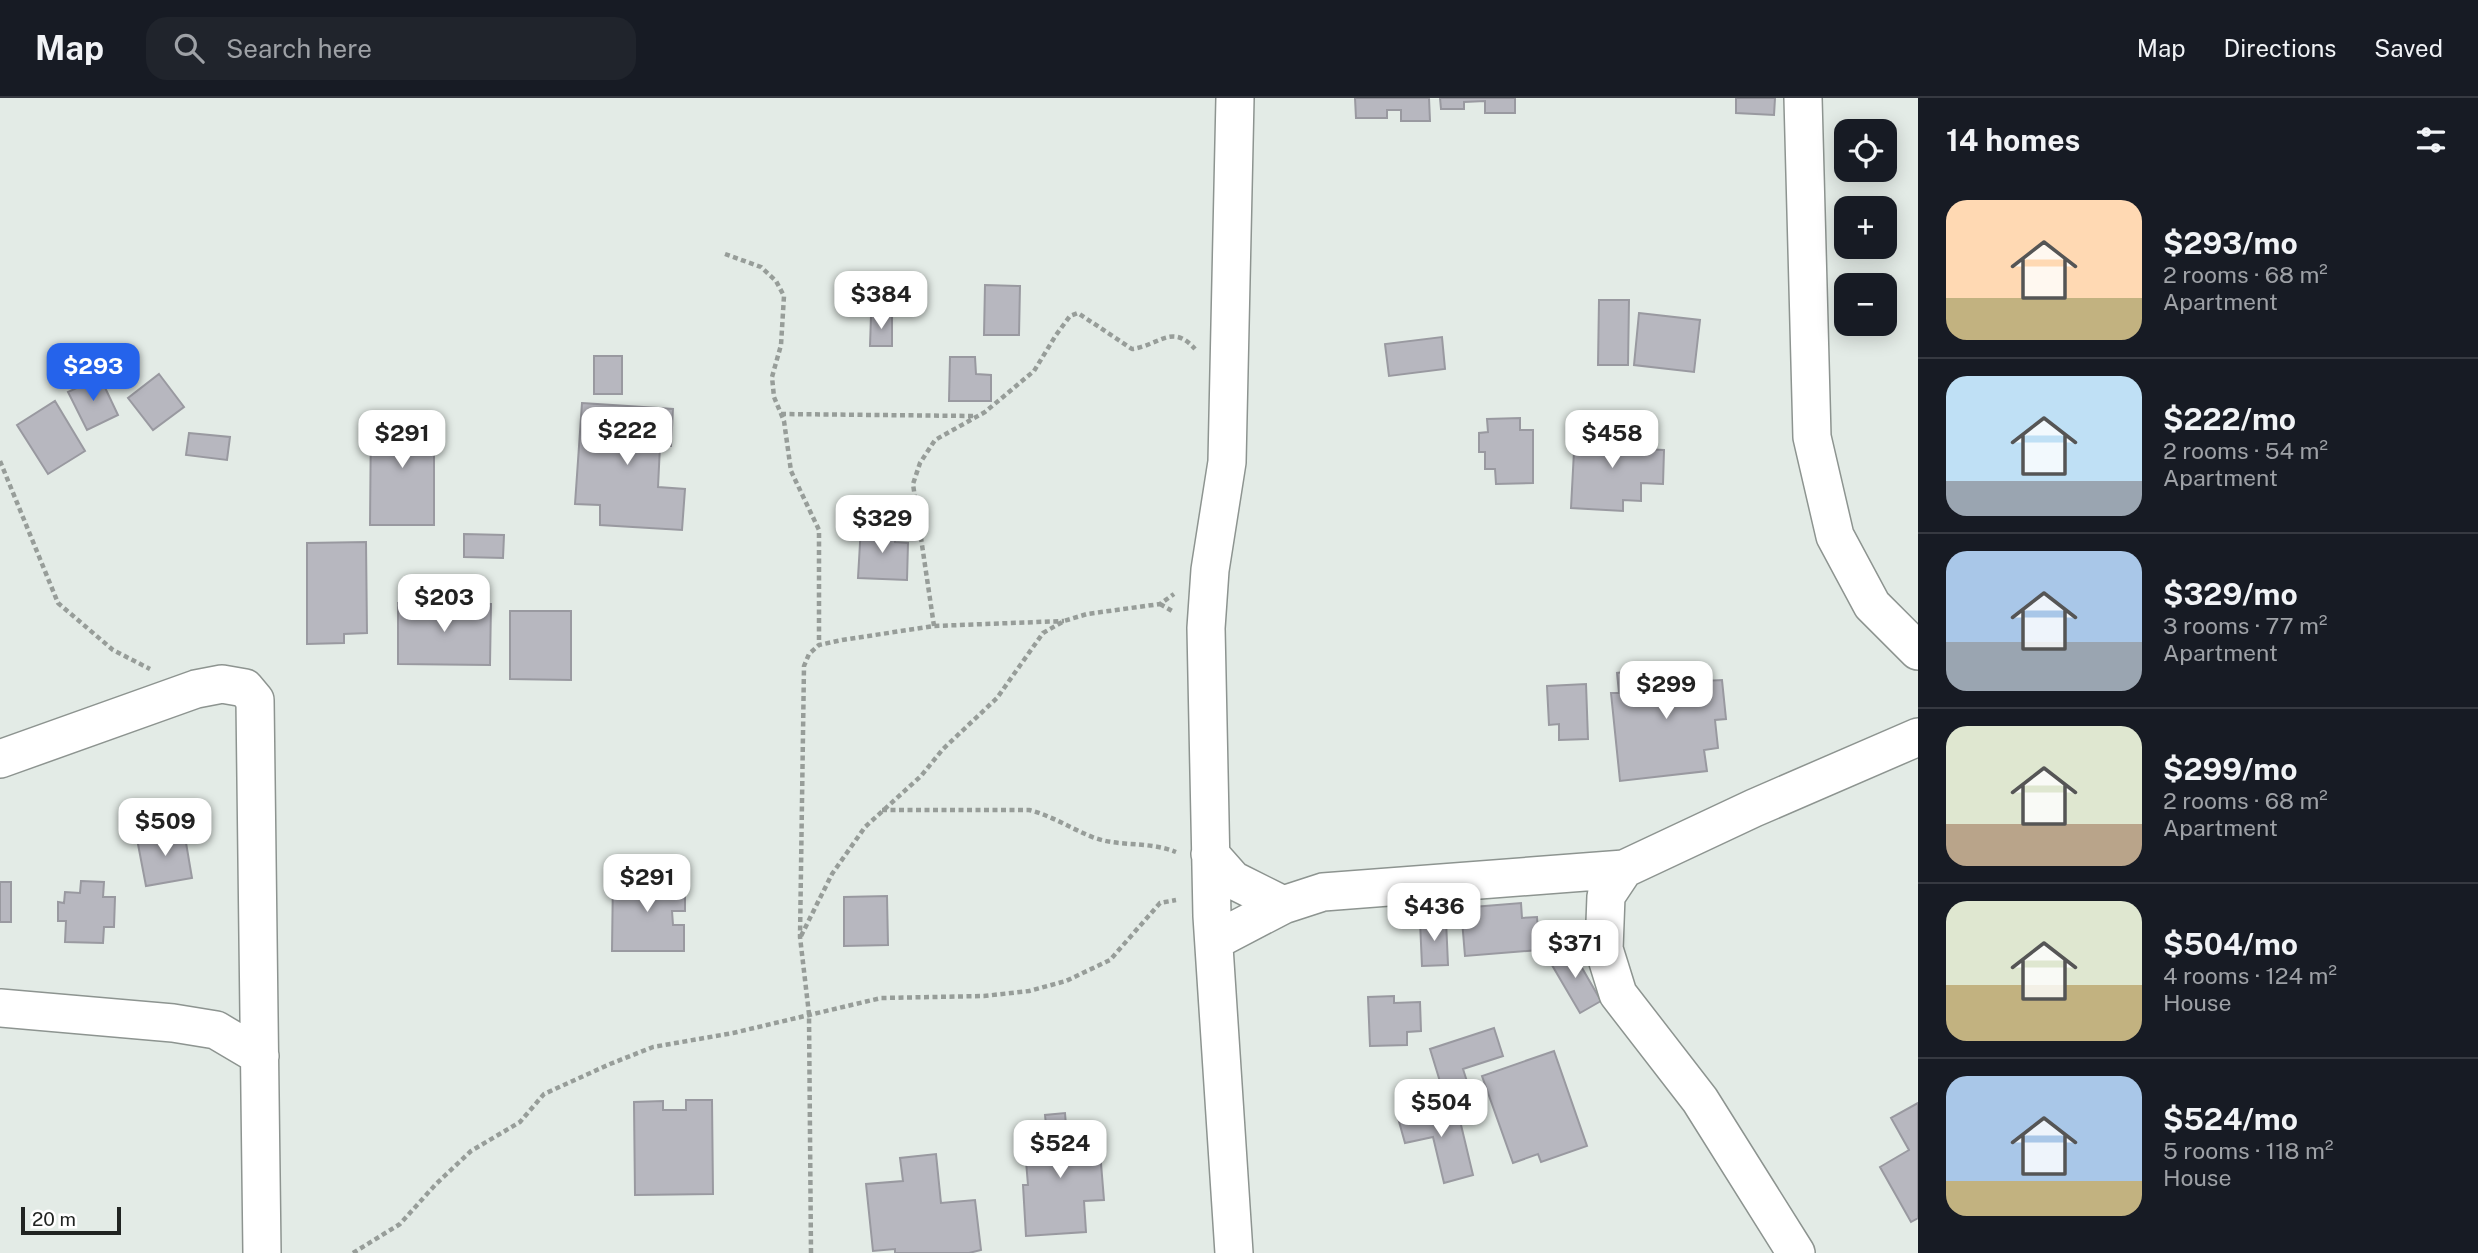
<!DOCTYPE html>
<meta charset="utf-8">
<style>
:root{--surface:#171b24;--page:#20242c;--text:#f1f3f6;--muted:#9ea1a6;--line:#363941;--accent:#2563eb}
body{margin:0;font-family:"Public Sans",sans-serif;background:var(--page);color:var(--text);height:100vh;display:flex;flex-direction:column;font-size:26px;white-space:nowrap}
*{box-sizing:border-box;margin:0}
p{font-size:23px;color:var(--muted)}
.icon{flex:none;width:38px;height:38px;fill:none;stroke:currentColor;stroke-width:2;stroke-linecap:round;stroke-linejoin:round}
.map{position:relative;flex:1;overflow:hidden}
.sheet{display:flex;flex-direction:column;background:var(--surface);width:560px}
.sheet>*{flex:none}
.fabs{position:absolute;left:1834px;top:21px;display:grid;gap:14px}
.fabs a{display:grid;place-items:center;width:63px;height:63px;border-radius:14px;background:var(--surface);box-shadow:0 4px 18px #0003;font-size:35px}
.scale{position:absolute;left:21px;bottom:18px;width:100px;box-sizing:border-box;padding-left:7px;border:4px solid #212422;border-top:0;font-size:19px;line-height:24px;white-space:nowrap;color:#212422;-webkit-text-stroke:5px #fff;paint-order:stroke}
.price{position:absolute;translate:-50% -60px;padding:0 16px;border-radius:14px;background:#fff;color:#222;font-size:23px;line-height:46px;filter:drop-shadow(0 2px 4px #0008)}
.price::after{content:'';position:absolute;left:50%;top:42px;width:21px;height:16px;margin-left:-10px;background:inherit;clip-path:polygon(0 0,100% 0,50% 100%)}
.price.active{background:var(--accent);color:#fff}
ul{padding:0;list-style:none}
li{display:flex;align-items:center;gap:21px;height:175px;padding:0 28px}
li+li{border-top:2px solid var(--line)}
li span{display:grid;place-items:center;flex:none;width:196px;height:140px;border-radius:21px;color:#555}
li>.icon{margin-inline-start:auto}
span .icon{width:84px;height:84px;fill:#fffc;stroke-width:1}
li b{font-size:30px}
h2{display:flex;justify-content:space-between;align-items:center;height:84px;padding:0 28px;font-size:30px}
header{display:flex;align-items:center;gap:42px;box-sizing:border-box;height:98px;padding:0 35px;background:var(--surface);border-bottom:2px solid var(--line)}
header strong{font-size:33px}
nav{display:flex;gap:38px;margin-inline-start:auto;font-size:24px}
.search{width:490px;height:63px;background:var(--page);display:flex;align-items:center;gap:18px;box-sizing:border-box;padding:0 24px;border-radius:21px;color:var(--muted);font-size:26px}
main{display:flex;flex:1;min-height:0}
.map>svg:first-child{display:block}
.building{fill:#b7b7bf;stroke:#9999a0;stroke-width:2}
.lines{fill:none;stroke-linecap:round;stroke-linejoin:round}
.minor-casing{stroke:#8d9490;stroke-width:40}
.path{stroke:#979d99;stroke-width:4.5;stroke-dasharray:5 3.5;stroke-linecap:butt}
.minor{stroke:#fff;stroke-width:37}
</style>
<header>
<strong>Map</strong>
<div class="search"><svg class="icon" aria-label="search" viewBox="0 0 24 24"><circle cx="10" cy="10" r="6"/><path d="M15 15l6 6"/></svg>Search here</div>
<nav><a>Map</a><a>Directions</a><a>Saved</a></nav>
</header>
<main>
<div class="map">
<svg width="1918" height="1155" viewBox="0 0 1918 1155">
<rect width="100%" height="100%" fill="#e3ebe6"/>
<path class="building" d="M1355,0H1429L1430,23H1401V12H1387V20H1356Z
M1440,0H1515V15H1485V3L1464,4V11H1441Z
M1736,0H1775L1774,17L1736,15Z
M985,187L1020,188L1019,237H984Z
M1599,202H1629L1628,267H1598Z
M1639,215L1700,222L1694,274L1634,267Z
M871,218H892V248H870Z
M1442,239L1445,271L1389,278L1385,246Z
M594,258H622V296H594Z
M950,259H975L976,276L991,277V303H949Z
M159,276L184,309L153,332L128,300Z
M100,279L118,317L87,332L68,294Z
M55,303L85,353L48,376L17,327Z
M582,305L673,311L671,348H660L658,389L685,391L682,432L600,427V407L575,406Z
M371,317H434V427H370Z
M1520,320V332H1533V385L1496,386L1495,371H1485V354H1479V335L1488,334L1487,321Z
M1575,334L1642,337L1641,351L1664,352L1663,386L1641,385V403L1623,402V413L1571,410Z
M189,335L230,339L227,362L186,357Z
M861,428L896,430L895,444L908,445L907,482L858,480Z
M464,436L504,437L503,460L464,459Z
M366,444L367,535L344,536V545L307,546V445Z
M398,505L491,506L490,567L398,566Z
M510,513H571V582L510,581Z
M1702,565L1704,583L1722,582L1726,621L1715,622L1718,650L1704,652L1707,673L1620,683L1611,595H1619L1617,575Z
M1586,586L1588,641L1559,642V626L1549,627L1547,588Z
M184,733L192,780L146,788L137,741Z
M613,778L685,779V813H672L673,827H684V853H612Z
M81,783L104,784L103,799H115L114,829H104L103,845L65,844L66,823H58V804L64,805L65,794L80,795Z
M0,784H11V824H0Z
M887,798L888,847L844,848V799Z
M1521,805L1522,820L1537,819L1539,852L1465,858L1461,810Z
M1446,822L1448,867L1422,868L1420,823Z
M1570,849L1601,903L1580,915L1549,862Z
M1394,898V905L1420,904L1421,933L1407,934V947L1370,948L1368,899Z
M1494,930L1503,958L1463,971L1471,996L1446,1003L1430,951Z
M1554,953L1587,1048L1541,1064L1538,1056L1513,1065L1482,978Z
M686,1002H712L713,1096L635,1097L634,1004L663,1003V1012H686Z
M1918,1005V1120L1911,1124L1880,1069L1909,1052L1891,1020Z
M1456,1006L1473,1077L1444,1085L1433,1039L1405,1045L1398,1020Z
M1065,1015L1067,1040L1089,1039L1090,1054L1100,1053L1104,1102L1084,1103L1086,1134L1026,1138L1023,1087H1028L1024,1039L1047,1037L1045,1017Z
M936,1056L941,1105L975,1102L981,1152L969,1155H895V1151L873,1153L866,1086L903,1083L900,1060Z"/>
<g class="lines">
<defs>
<path id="minor" d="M1803,0L1812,339L1835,438L1872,507L1918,553
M0,661L196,591L222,586L245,590L255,602L262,1155
M1210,756L1233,782L1283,807
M1624,771L1606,798L1604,851L1618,896L1700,1002L1796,1155
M1214,843L1283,807L1323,794L1624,771L1754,710L1918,639
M0,910L173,925L216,932L260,958
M1234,1155L1212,818L1206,530L1210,472L1227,364L1235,0"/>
</defs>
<use href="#minor" class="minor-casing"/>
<path class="path" d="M725,156L761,169L776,183L784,198L781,247L772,279L774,299L784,323L791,373L819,432V547
M781,316L974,318
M0,363L58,505L113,552L150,571
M1160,506L1174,514
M934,528L913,386L920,365L935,342L985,314L1034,273L1056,237L1070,218L1078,215L1132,251C1160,247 1172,225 1195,251
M882,712H1029C1053,718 1071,731 1095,740C1121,749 1148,743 1176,754
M801,838L832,776L865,729L921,678L943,651L997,600L1043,535L1064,523L1087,516L1160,506L1174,496
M353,1155L400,1126L436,1086L471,1053L520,1024L544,996L610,966L653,949L733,935L881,900L984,898L1029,893L1066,883L1110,862L1160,805L1176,802
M811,1155L809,916L800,839L804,568L809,556L819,547L842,542L934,528L1064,523"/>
<use href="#minor" class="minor"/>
</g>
</svg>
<div class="fabs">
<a><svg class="icon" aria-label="locate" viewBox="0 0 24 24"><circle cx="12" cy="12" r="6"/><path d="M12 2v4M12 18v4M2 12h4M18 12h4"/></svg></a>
<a>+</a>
<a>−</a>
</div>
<div class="scale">20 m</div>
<b class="price" style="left:881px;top:233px">$384</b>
<b class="price active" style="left:93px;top:305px">$293</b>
<b class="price" style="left:627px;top:369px">$222</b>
<b class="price" style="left:402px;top:372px">$291</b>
<b class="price" style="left:1612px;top:372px">$458</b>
<b class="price" style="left:882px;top:457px">$329</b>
<b class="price" style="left:444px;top:536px">$203</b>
<b class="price" style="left:1666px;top:623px">$299</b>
<b class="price" style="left:165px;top:760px">$509</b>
<b class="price" style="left:647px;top:816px">$291</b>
<b class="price" style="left:1434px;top:845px">$436</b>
<b class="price" style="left:1575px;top:882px">$371</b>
<b class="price" style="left:1441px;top:1041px">$504</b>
<b class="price" style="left:1060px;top:1082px">$524</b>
</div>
<section class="sheet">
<h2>14 homes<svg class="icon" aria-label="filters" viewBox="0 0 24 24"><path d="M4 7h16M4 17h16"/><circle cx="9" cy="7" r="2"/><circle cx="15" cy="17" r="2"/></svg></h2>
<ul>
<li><span style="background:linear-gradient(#ffd9b3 70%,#c2b280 0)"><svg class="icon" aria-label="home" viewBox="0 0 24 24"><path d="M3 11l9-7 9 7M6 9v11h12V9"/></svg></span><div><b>$293/mo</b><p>2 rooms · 68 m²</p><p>Apartment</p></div></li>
<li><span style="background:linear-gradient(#bfe0f5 75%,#9aa5b1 0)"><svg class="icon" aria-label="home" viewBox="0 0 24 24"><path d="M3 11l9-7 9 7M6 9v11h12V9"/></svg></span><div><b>$222/mo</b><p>2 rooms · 54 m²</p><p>Apartment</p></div></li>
<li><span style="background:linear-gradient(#a9c7e8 65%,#9aa5b1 0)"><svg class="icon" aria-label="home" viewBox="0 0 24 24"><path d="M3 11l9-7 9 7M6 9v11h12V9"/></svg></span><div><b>$329/mo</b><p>3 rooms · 77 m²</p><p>Apartment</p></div></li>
<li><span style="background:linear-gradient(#dfe7d0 70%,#b9a48a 0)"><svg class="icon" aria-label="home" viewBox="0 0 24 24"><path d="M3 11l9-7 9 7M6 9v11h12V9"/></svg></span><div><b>$299/mo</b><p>2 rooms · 68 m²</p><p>Apartment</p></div></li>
<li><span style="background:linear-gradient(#dfe7d0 60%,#c2b280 0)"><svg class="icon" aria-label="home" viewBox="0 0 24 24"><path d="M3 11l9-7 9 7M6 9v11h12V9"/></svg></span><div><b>$504/mo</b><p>4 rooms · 124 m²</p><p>House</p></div></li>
<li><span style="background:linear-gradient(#a9c7e8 75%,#c2b280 0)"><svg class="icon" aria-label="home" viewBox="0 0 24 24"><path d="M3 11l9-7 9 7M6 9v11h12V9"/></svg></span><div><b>$524/mo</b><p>5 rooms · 118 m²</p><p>House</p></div></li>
</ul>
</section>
</main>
